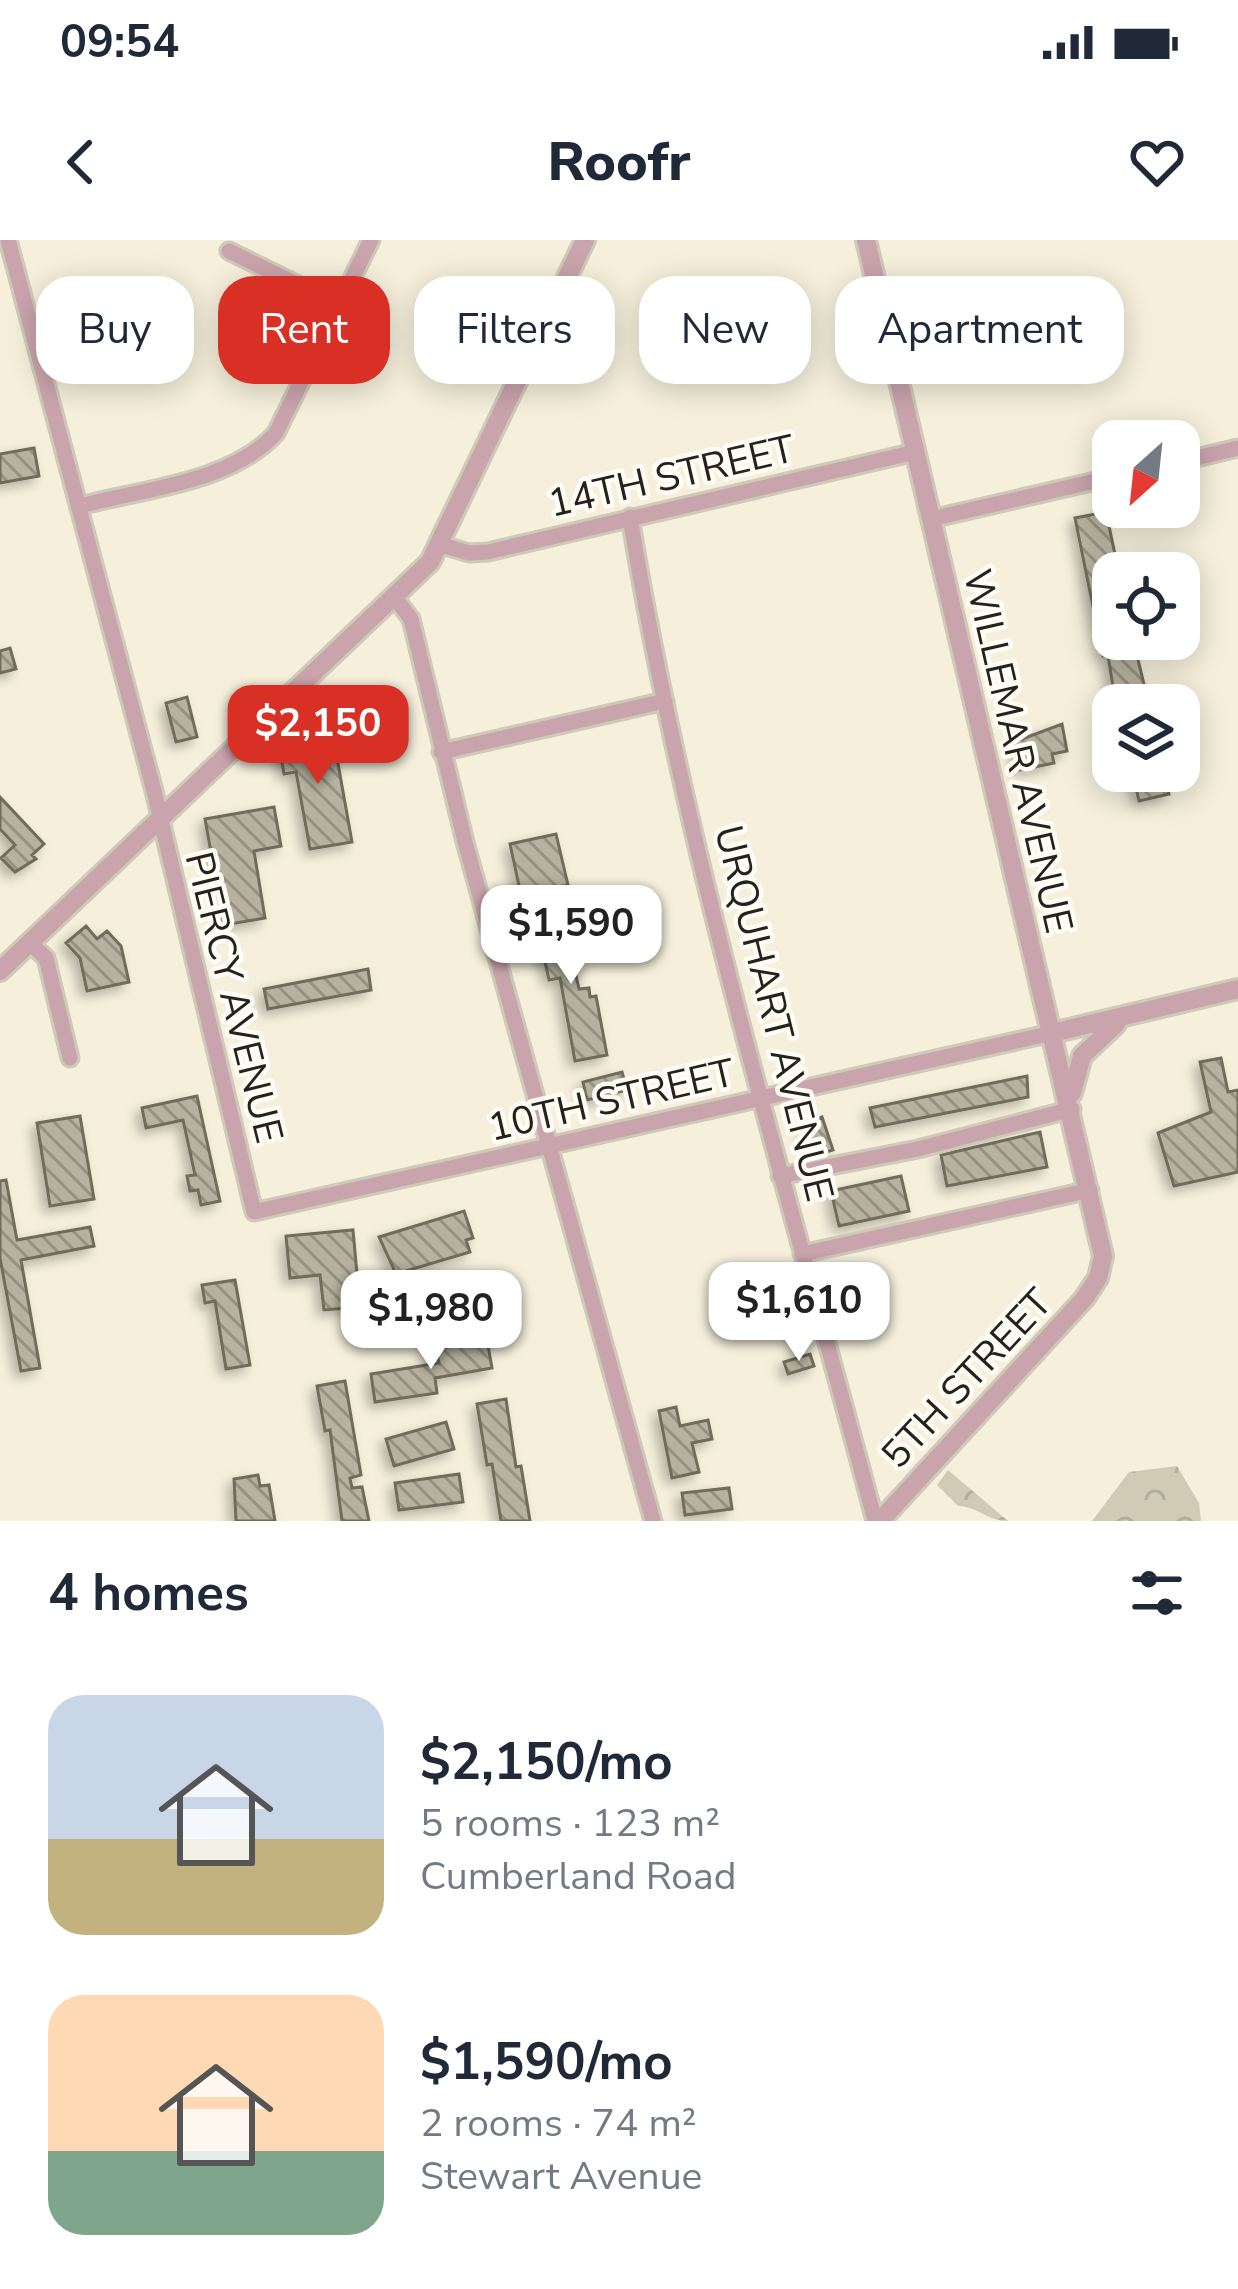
<!DOCTYPE html>
<meta charset="utf-8">
<style>
:root{--surface:#fff;--page:#f6f6f7;--text:#1f2937;--muted:#747a83;--accent:#d93025}
body{margin:0;font-family:"Nunito Sans",sans-serif;background:var(--page);color:var(--text);height:100vh;display:flex;flex-direction:column;font-size:45px;white-space:nowrap}
*{box-sizing:border-box;margin:0}
p{font-size:39px;color:var(--muted)}
.icon{flex:none;width:66px;height:66px;fill:none;stroke:currentColor;stroke-width:2;stroke-linecap:round;stroke-linejoin:round}
.map{position:relative;height:1281px;overflow:hidden}
.panel{display:flex;flex-direction:column;background:var(--surface);flex:1}
.panel>*{flex:none}
.guide{position:absolute;left:36px;top:36px;width:1167px;height:108px;display:flex;gap:24px}
.needle{width:78px;rotate:207deg}
.buttons{position:absolute;left:1092px;top:180px;display:grid;gap:24px}
.buttons a{display:grid;place-items:center;width:108px;height:108px;border-radius:24px;background:var(--surface);box-shadow:0 6px 30px #0003;font-size:60px}
.price{position:absolute;translate:-50% -102px;padding:0 27px;border-radius:24px;background:#fff;color:#222;font-size:39px;line-height:78px;filter:drop-shadow(0 3px 6px #0008)}
.price::after{content:'';position:absolute;left:50%;top:72px;width:36px;height:27px;margin-left:-18px;background:inherit;clip-path:polygon(0 0,100% 0,50% 100%)}
.price.current{background:var(--accent);color:#fff}
ul{padding:0;list-style:none}
li{display:flex;align-items:center;gap:36px;height:300px;padding:0 48px}
li span{display:grid;place-items:center;flex:none;width:336px;height:240px;border-radius:36px;color:#555}
li>.icon{margin-inline-start:auto}
span .icon{width:144px;height:144px;fill:#fffc;stroke-width:1}
li b{font-size:51px}
h2{display:flex;justify-content:space-between;align-items:center;height:144px;padding:0 48px;font-size:51px}
.pill{padding:0 42px;border-radius:36px;background:var(--surface);box-shadow:0 6px 30px #0003;font-size:42px;line-height:108px}
.pill.current{background:var(--accent);color:#fff}
.status{display:flex;justify-content:space-between;align-items:center;height:84px;padding:0 60px;background:var(--surface);direction:ltr}
.status svg{height:33px;fill:currentColor}
header{display:flex;justify-content:space-between;align-items:center;height:156px;padding:0 48px;background:var(--surface);font-size:54px;font-weight:800}
.map>svg:first-child{display:block}
.forest{fill:url(#forest-crowns)}
.building{fill:url(#building-back-hatch);stroke:#716c5a;stroke-width:3;filter:url(#shadow)}
.lines{fill:none;stroke-linecap:round;stroke-linejoin:round}
.minor-casing{stroke:#cfcab8;stroke-width:21}
.tertiary-casing{stroke:#cfcab8;stroke-width:24}
.minor{stroke:#caa4ac;stroke-width:15}
.tertiary{stroke:#caa4ac;stroke-width:18}
.labels{text-anchor:middle;stroke-width:9;stroke-linejoin:round;paint-order:stroke}
.street-label{font-size:39px;fill:#24221a;stroke:#fefcf4}
</style>
<div class="status"><b>09:54</b><svg viewBox="0 0 49 12"><path d="M0 12V9h3v3zM5 12V6h3v6zM10 12V3h3v9zM15 12V0h3v12zM26 1h20v11H26zM47 4h2v5h-2z"/></svg></div>
<header><svg class="icon" aria-label="back" viewBox="0 0 24 24"><path d="M15 5l-7 7 7 7"/></svg>Roofr<svg class="icon" aria-label="heart" viewBox="0 0 24 24"><path d="M12 20l-8-8c-3-5 5-10 8-4 3-6 11-1 8 4z"/></svg></header>
<div class="map">
<svg width="1238" height="1281" viewBox="0 0 1238 1281">
<defs>
<pattern id="forest-crowns" width="20" height="18" patternUnits="userSpaceOnUse" patternTransform="scale(3)"><rect width="20" height="18" fill="#d1cbb5"/><path d="M2 6a3 3 0 1 1 6 0M12 15a3 3 0 1 1 6 0" fill="none" stroke="#b3ae9b"/></pattern>
<pattern id="building-back-hatch" width="6" height="6" patternUnits="userSpaceOnUse" patternTransform="scale(3)"><rect width="6" height="6" fill="#b7b29f"/><path d="M-1 5l2 2M0 0l6 6M5-1l2 2" fill="none" stroke="#959081"/></pattern>
<filter id="shadow"><feDropShadow dx="-5.5" dy="5.5" stdDeviation="6" flood-color="#0004"/></filter>
</defs>
<rect width="100%" height="100%" fill="#f5efdb"/>
<path class="forest" d="M1177,1226L1199,1263L1201,1281H1092L1129,1232Z
M948,1230L1008,1281C987,1281 977,1266 958,1266L937,1245Z"/>
<path class="building" d="M34,208L39,236L0,243V214Z
M1106,272L1119,333H1113V399H1133L1149,465H1116L1108,416H1103L1075,278Z
M10,408L16,429L0,433V411Z
M187,457L197,497L176,502L166,463Z
M1062,484L1067,511L1052,514L1054,523L1020,530L1014,502Z
M332,490L352,602L310,609L296,532L284,534L278,500Z
M1132,531H1164L1169,554L1139,561Z
M0,557L44,604L32,615L36,619L15,632L1,618L15,605L0,589Z
M274,567L281,606L254,611L265,678L224,685L205,579Z
M556,594L568,645L521,655L510,604Z
M561,668L579,749L589,748L590,757L596,756L607,815L575,821L560,738L549,740L534,673Z
M86,686L97,699L107,691L121,706L129,742L87,751L80,718L66,703Z
M368,729L371,750L268,769L264,749Z
M1221,818L1228,852L1238,850V932L1174,946L1158,893L1211,872L1200,822Z
M622,832L627,850L587,860L583,842Z
M1027,836L1028,857L875,887L870,868Z
M197,856L220,961L201,965L198,950L190,951L187,936L195,935L183,880L146,888L142,868Z
M80,876L94,959L50,966L37,883Z
M822,877L833,910L816,915L805,883Z
M1040,892L1047,927L947,946L941,915Z
M901,936L909,971L839,986L831,951Z
M6,940L17,1000L90,987L94,1006L21,1020L40,1128L21,1131L0,1018V941Z
M464,971L473,998L466,1000L470,1012L396,1034L379,997Z
M353,990L360,1067L324,1070L320,1035L290,1038L286,996Z
M235,1040L250,1125L226,1129L215,1061L205,1063L202,1045Z
M487,1100L492,1128L435,1138L437,1153L375,1162L371,1134L439,1123L436,1109Z
M810,1114L814,1126L788,1134L784,1122Z
M345,1141L361,1235L350,1238L352,1248L362,1247L369,1281H342L330,1190L325,1191L317,1146Z
M506,1159L516,1227L521,1226L530,1281H501L492,1224L487,1225L477,1164Z
M676,1167L680,1186L708,1180L712,1199L692,1203L699,1232L672,1238L659,1171Z
M446,1182L454,1209L394,1226L386,1199Z
M459,1234L463,1262L399,1270L395,1243Z
M258,1235L260,1246L269,1245L275,1281H236L234,1239Z
M729,1248L732,1269L685,1275L682,1253Z"/>
<g class="lines">
<defs>
<path id="minor" d="M8,0L154,551L254,972L1052,793
M229,11L339,65
M1179,222L1238,208
M80,266C142,249 231,243 276,193L371,0
M630,277C686,618 787,948 875,1281
M931,279L1113,237
M442,305L469,313L488,312L915,212
M396,359L411,379L465,602L653,1281
M441,512L665,461
M30,703L46,718L70,818
M780,936L918,909L1072,869
M802,1014L1090,950"/>
<path id="tertiary" d="M866,0L1103,1016L1098,1038L1084,1059L880,1281
M0,731L430,322L585,0
M1052,793L1238,749
M1072,853L1082,816L1116,784"/>
</defs>
<use href="#minor" class="minor-casing"/>
<use href="#tertiary" class="tertiary-casing"/>
<use href="#minor" class="minor"/>
<use href="#tertiary" class="tertiary"/>
</g>
<g class="labels">
<g class="street-label">
<text transform="translate(671 235) rotate(-13)" y="14">14TH STREET</text>
<text transform="translate(1019 511) rotate(77)" y="14">WILLEMAR AVENUE</text>
<text transform="translate(235 757) rotate(76)" y="14">PIERCY AVENUE</text>
<text transform="translate(775 773) rotate(76)" y="14">URQUHART AVENUE</text>
<text transform="translate(611 859) rotate(-13)" y="14">10TH STREET</text>
<text transform="translate(966 1138) rotate(-47)" y="14">5TH STREET</text>
</g>
</g>
</svg>
<div class="buttons">
<a><svg class="needle" viewBox="-14 -14 28 28"><path d="M0-13l5 13h-10z" fill="#e53935"/><path d="M0 13l5-13h-10z" fill="#747a83"/></svg></a>
<a><svg class="icon" aria-label="locate" viewBox="0 0 24 24"><circle cx="12" cy="12" r="6"/><path d="M12 2v4M12 18v4M2 12h4M18 12h4"/></svg></a>
<a><svg class="icon" aria-label="layers" viewBox="0 0 24 24"><path d="M12 4l9 5-9 5-9-5zM3 14l9 5 9-5"/></svg></a>
</div>
<b class="price current" style="left:318px;top:547px">$2,150</b>
<b class="price" style="left:571px;top:747px">$1,590</b>
<b class="price" style="left:799px;top:1124px">$1,610</b>
<b class="price" style="left:431px;top:1132px">$1,980</b>
<div class="guide">
<a class="pill">Buy</a>
<a class="pill current">Rent</a>
<a class="pill">Filters</a>
<a class="pill">New</a>
<a class="pill">Apartment</a>
</div>
</div>
<section class="panel">
<h2>4 homes<svg class="icon" aria-label="filters" viewBox="0 0 24 24"><path d="M4 7h16M4 17h16"/><circle cx="9" cy="7" r="2"/><circle cx="15" cy="17" r="2"/></svg></h2>
<ul>
<li><span style="background:linear-gradient(#c9d6e8 60%,#c2b280 0)"><svg class="icon" aria-label="home" viewBox="0 0 24 24"><path d="M3 11l9-7 9 7M6 9v11h12V9"/></svg></span><div><b>$2,150/mo</b><p>5 rooms · 123 m²</p><p>Cumberland Road</p></div></li>
<li><span style="background:linear-gradient(#ffd9b3 65%,#7fa58c 0)"><svg class="icon" aria-label="home" viewBox="0 0 24 24"><path d="M3 11l9-7 9 7M6 9v11h12V9"/></svg></span><div><b>$1,590/mo</b><p>2 rooms · 74 m²</p><p>Stewart Avenue</p></div></li>
</ul>
</section>
